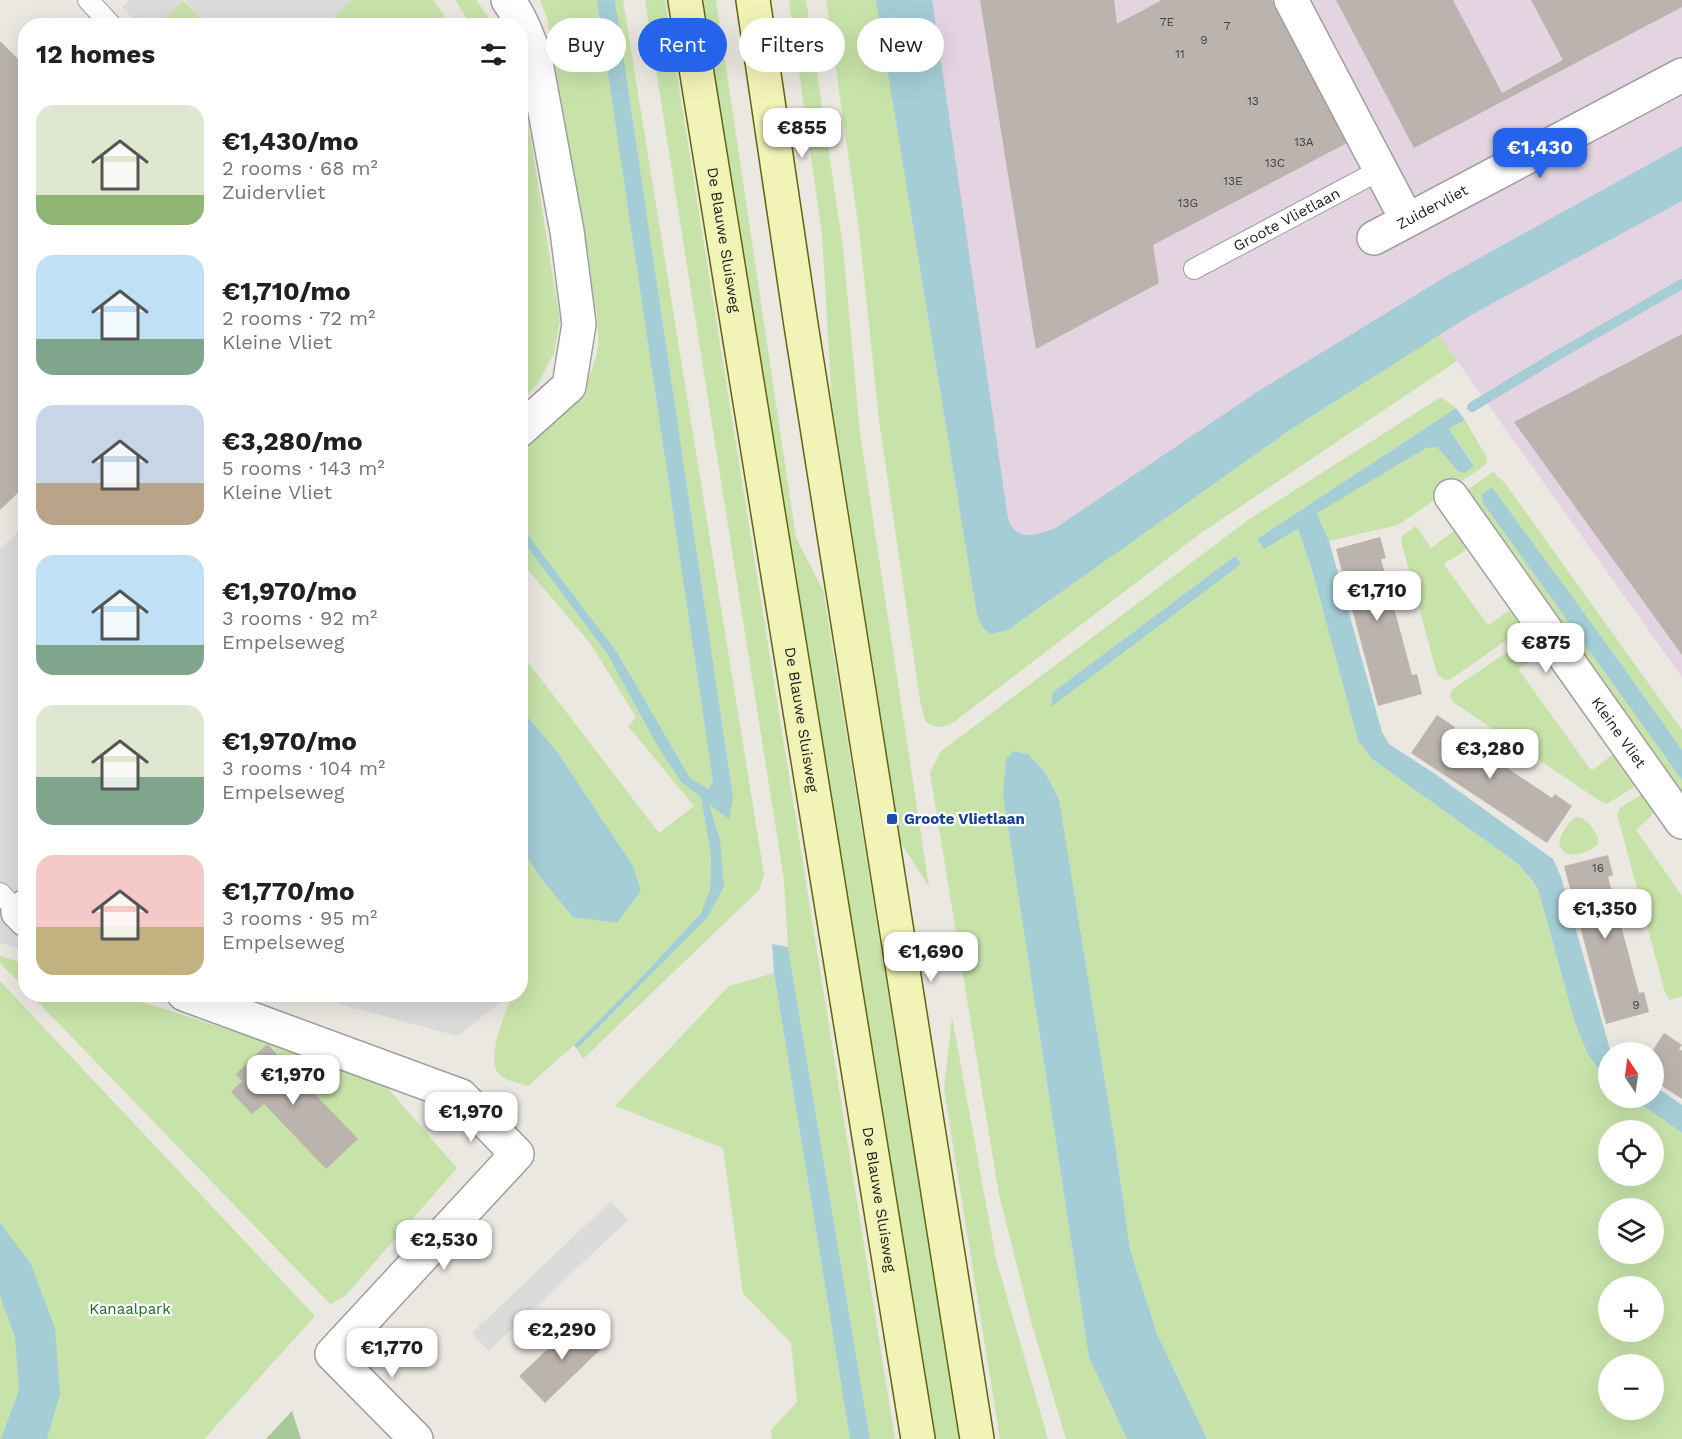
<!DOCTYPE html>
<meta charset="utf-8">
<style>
:root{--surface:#fff;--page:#f2f2f2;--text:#202124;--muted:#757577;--accent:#2563eb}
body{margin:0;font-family:"Work Sans",sans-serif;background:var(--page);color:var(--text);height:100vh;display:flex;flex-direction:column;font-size:22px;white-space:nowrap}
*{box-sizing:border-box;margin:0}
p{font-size:20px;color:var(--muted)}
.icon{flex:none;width:33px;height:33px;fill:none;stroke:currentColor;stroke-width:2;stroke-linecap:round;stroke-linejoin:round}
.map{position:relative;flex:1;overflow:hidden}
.drawer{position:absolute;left:18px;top:18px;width:510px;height:984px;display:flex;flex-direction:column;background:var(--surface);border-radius:24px;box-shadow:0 6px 24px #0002}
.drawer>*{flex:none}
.banner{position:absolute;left:546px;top:18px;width:570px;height:54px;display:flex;gap:12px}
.needle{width:39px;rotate:347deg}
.controls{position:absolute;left:1598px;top:1042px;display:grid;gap:12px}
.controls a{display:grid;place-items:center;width:66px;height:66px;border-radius:50%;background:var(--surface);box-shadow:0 6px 24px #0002;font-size:30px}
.price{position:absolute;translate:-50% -51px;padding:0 14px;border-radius:12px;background:#fff;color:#222;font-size:20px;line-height:39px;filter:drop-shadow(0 2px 3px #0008)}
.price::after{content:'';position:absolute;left:50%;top:36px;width:18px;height:14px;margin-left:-9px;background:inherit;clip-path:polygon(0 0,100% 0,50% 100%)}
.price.on{background:var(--accent);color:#fff}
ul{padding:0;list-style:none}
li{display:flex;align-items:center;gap:18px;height:150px;padding:0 18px}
li span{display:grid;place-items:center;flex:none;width:168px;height:120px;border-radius:18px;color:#555}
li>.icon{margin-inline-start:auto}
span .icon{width:72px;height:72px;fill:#fffc;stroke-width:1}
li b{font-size:26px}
h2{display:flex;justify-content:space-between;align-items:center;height:72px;padding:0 18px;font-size:26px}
.chip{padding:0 21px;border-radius:27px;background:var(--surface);box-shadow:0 6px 24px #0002;font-size:21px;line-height:54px}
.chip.on{background:var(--accent);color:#fff}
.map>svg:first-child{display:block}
.industrial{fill:#e4d3e1}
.grass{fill:#c8e3aa;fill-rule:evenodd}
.forest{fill:#a8c898}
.parking{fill:#dbdbdb}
.water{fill:#a4cdd6}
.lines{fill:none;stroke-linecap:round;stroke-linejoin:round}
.stream{stroke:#a4cdd6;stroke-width:10}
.building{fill:#bbb3ae}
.service-casing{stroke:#9f9f9f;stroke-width:22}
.minor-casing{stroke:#9f9f9f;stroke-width:36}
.secondary-casing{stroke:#60660d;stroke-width:36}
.service{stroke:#fff;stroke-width:20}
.minor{stroke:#fff;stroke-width:33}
.secondary{stroke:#f2f3b7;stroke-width:33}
.transit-dot{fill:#1a4fb4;stroke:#fff;stroke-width:2}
.labels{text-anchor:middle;stroke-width:4.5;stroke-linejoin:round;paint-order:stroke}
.number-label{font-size:12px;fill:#434140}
.street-label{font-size:15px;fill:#1b1b1b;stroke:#fff}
.transit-label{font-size:15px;font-weight:bold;fill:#164399;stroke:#fff;text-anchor:start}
.park-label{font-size:15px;fill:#136e18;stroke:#fff}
</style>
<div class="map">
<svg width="1682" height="1439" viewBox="0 0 1682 1439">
<rect width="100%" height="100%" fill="#ebe7e1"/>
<path class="industrial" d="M858,0H1682V677L1430,323L967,639Z"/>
<path class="grass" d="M183,0L208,25L156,26Z
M351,0H433L447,20L449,25L324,26Z
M455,0H476L494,25H471Z
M540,0H597L713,782L708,789L690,778L617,652L521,526V453C555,422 592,394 598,345C599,335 597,325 597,316L547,18Z
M615,0H623L764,874L759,890L583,1059L577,1049L707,918L720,839L709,803L733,797Z
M645,0H665L895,1439H870L788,947L784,880Z
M703,0H716L796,538L823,590L960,1439H934Z
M789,0H806L843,247L860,433L929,887L901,843L832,404L822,235Z
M826,0H876L977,615L983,628L991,633L1008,630L1290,430L1439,335L1457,361L1201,533L954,722C941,728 937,729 925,721L920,700L879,420L859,230Z
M521,79L560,320L554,353L538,384L521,401Z
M1441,397L1456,408L1257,539L1265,548L1298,529L1313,573L1358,741L1372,759L1517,863L1538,889L1575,1023L1588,1055L1608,1081V1098H1632L1682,1133V1439H1207L1157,1334L1130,1249L1115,1143L1059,799L1045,772L1028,754L1013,751L1003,795L1089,1358L1127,1439H1066L1031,1321L999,1195L930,773L940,752L1248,520ZM1235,556L1241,564L1051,706L1053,692ZM1608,1131H1653V1176H1608ZM1608,1209H1653V1254H1608ZM1608,1287H1653V1332H1608ZM1608,1365H1653V1410H1608Z
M1465,420L1487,458L1485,465L1398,525L1329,541L1317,512L1426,448L1437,446L1458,471L1474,465L1449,429Z
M1493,472L1504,482L1682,730V750L1609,647L1492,487L1481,493L1483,503L1682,780V796L1467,490Z
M1416,526L1431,548L1454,531L1466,548L1465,551L1445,563V566L1488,625L1492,623L1508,611L1511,612L1524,628L1451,679L1445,680L1437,674L1401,541L1403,535Z
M521,539L606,652L657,745L681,782L701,797L711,857L710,889L701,913L638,981L574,1045L528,1086C519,1083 504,1081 498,1073C486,1055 506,1013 512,995L520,994L521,847L539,876L633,866L558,753L521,709V653L659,833L694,806L628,726L636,717L590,643L521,562Z
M1530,636L1541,651L1540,654L1520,668L1519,670L1590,769H1594L1612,755L1615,756L1637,785L1607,804L1597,799L1453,702L1450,696L1452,690L1456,687Z
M1642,794L1654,813L1636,830L1682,896V996L1670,1000L1667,997L1664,989L1617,814L1620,808Z
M1576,817C1587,817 1597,832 1599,842C1594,850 1577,857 1569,854C1564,853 1561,848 1559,844C1560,835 1568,822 1576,817Z
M0,956L25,964V989L0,963Z
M774,973L850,1439H772L771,1430L797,1402L791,1343L743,1293L723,1148L615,1106L729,986Z
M0,981L315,1316L204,1439H0Z
M31,995H120L378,1077L457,1168L345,1296L330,1304Z
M952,1017L996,1259L1048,1439H1000L944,1089Z"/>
<path class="forest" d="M292,1411L301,1439H266Z"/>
<path class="parking" d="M130,0H183L156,26L139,25L122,7Z
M185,0H351L324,25L208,26Z
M19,531L26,532L25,951L0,943V549Z
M307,995H510L457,1036Z
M611,1201L628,1220L489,1351L472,1333Z"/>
<path class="water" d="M597,0H615L733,797L729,819L709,804L720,839L724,887L707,918L577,1049L574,1045L638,981L701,913L710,889L711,857L701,797L681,782L657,745L606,652L521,539V526L617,652L690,778L708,789L713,782Z
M876,0H932L1007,512C1008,516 1009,524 1012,527C1022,541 1041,533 1054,529L1257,392L1447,276L1682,146V201L1471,315L1290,430L1008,630L991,634L983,628L977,615Z
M1456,408L1465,420L1449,429L1474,466L1464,473L1458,471L1437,447L1426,448L1317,513L1329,541L1382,732L1389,744L1435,774L1553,859L1561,877L1611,1053H1608V1081L1588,1055L1575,1023L1538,889L1530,878L1517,863L1372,759L1358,741L1313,573L1298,529L1264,549L1257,539Z
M1492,487L1609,647L1682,750V780L1483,503L1481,494Z
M1235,556L1241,564L1051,707L1053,692Z
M521,709L558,753L633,866L641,891L617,923L573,917L539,876L521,847Z
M1013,751L1028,754L1045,772L1059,799L1115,1143L1130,1249L1157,1334L1207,1439H1127L1089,1358L1003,795L1006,759Z
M772,944L788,947L870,1439H850L774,973Z
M1653,1085L1682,1105V1133L1632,1098H1653Z
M0,1223L30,1262L55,1328L60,1394L47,1439H1L19,1390L15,1337L0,1296Z"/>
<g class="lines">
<path class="stream" d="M165,24L166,26
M1472,407L1558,355L1682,284"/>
</g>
<path class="building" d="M980,0H1114L1117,24L1162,0H1272L1347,143L1153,245L1159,283L1036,349Z
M1336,0H1453L1502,93L1563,60L1531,0H1682V7L1414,148Z
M0,41L26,67V492L22,489L0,510Z
M1682,334V655L1514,422Z
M1380,537L1386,558L1381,559L1386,578L1412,675L1417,674L1422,694L1378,706L1336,549Z
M1437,715L1455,727L1452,731L1519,776L1552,798L1555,794L1572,806L1547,843L1411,753Z
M1608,855L1613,875L1608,877L1639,993L1644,992L1649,1012L1606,1024L1564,866Z
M1664,1033L1682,1045L1679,1049L1682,1051V1099L1653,1080V1053H1651Z
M267,1044L358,1139L326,1169L264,1104L252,1114L231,1092L242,1081L236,1074Z
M580,1319L605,1345L545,1403L519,1376Z"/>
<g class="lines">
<defs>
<g id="service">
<path d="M88,0L112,26"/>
<path id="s1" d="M1194,269L1380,170"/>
<path d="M0,893L18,912"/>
</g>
<g id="minor">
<path d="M508,0C521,18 528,37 535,57L567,231L579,324L569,386L520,430"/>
<path d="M1291,0L1407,220"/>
<path id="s2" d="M1374,238L1682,75"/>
<path id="s3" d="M1451,496L1682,822"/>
<path d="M26,906L18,912L26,920"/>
<path d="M184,994L461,1096L517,1154L332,1354L416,1439"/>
</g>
<g id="secondary">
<path id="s4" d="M685,0L918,1439"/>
<path d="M753,0L801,325L977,1439"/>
</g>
</defs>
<use href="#service" class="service-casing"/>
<use href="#minor" class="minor-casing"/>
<use href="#secondary" class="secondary-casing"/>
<use href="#service" class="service"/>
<use href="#minor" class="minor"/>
<use href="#secondary" class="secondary"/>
</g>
<rect class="transit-dot" x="886" y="813" width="12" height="12" rx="3"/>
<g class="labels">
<g class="number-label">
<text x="1167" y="26">7E</text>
<text x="1227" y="30">7</text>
<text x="1204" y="44">9</text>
<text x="1180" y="58">11</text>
<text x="1253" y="105">13</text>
<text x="1304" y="146">13A</text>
<text x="1275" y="167">13C</text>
<text x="1233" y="185">13E</text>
<text x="1188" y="207">13G</text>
<text x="1598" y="872">16</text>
<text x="1636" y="1009">9</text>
</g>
<g class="street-label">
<text dy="5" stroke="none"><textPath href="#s2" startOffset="66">Zuidervliet</textPath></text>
<text dy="5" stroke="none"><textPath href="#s1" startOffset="105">Groote Vlietlaan</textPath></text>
<text dy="5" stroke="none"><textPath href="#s4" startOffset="243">De Blauwe Sluisweg</textPath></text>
<text dy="5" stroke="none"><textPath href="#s4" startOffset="729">De Blauwe Sluisweg</textPath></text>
<text dy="5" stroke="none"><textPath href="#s3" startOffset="290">Kleine Vliet</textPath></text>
<text dy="5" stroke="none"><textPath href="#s4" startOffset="1215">De Blauwe Sluisweg</textPath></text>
</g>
<g class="transit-label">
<text x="904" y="824">Groote Vlietlaan</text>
</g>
<g class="park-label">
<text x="130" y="1314">Kanaalpark</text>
</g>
</g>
</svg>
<div class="controls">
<a><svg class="needle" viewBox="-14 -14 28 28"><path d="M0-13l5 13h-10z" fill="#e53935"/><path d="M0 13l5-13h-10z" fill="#757577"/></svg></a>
<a><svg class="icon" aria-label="locate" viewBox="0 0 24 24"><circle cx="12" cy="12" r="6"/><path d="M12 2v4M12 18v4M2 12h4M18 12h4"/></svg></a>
<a><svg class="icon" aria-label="layers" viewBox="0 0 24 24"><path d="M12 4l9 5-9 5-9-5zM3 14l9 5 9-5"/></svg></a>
<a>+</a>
<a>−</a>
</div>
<b class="price" style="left:802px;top:159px">€855</b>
<b class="price on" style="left:1540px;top:179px">€1,430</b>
<b class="price" style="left:1377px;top:622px">€1,710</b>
<b class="price" style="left:1546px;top:674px">€875</b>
<b class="price" style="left:1490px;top:780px">€3,280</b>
<b class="price" style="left:1605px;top:940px">€1,350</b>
<b class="price" style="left:931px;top:983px">€1,690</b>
<b class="price" style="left:293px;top:1106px">€1,970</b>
<b class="price" style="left:471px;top:1143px">€1,970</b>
<b class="price" style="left:444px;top:1271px">€2,530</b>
<b class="price" style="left:562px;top:1361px">€2,290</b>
<b class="price" style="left:392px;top:1379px">€1,770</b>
<div class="banner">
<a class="chip">Buy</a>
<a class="chip on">Rent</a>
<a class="chip">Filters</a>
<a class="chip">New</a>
</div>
<section class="drawer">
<h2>12 homes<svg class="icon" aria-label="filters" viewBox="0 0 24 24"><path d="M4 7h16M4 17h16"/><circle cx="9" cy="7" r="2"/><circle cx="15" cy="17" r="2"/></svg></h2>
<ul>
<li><span style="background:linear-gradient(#dfe7d0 75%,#8fb573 0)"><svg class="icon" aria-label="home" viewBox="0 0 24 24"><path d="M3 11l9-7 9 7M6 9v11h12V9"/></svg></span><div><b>€1,430/mo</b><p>2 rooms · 68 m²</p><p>Zuidervliet</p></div></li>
<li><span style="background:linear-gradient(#bfe0f5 70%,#7fa58c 0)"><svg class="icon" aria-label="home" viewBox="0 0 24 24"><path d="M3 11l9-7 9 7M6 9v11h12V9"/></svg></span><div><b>€1,710/mo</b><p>2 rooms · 72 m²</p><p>Kleine Vliet</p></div></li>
<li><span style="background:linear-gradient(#c9d6e8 65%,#b9a48a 0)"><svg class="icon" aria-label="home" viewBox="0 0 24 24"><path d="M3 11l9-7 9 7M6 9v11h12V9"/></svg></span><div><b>€3,280/mo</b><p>5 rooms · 143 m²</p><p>Kleine Vliet</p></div></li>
<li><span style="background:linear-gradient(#bfe0f5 75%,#7fa58c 0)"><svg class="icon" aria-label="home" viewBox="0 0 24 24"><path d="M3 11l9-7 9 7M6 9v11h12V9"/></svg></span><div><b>€1,970/mo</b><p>3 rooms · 92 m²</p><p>Empelseweg</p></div></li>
<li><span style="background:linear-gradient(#dfe7d0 60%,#7fa58c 0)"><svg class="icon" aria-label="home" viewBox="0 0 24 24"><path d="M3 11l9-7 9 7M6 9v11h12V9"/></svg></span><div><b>€1,970/mo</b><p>3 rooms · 104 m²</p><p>Empelseweg</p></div></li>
<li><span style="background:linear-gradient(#f6c9c9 60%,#c2b280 0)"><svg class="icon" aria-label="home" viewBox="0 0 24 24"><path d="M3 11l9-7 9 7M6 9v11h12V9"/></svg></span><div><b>€1,770/mo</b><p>3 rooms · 95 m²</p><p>Empelseweg</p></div></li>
</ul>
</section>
</div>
